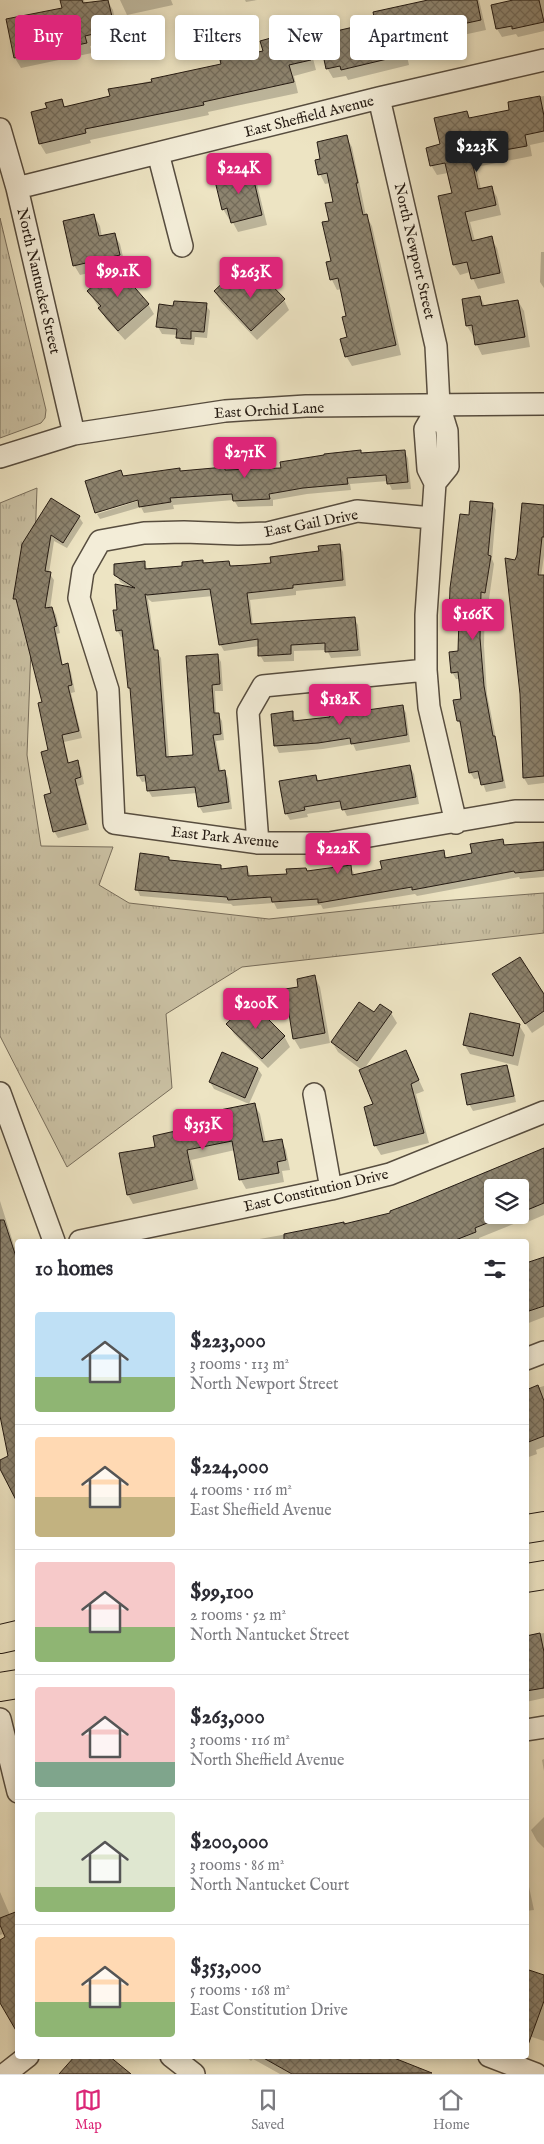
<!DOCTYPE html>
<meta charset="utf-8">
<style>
:root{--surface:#fff;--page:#f7f7f7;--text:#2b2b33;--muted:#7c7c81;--line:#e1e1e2;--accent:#db2777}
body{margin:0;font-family:"IM FELL English",serif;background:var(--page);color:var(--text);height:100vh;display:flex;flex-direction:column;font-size:19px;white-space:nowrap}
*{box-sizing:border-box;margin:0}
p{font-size:16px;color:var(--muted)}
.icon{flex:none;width:28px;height:28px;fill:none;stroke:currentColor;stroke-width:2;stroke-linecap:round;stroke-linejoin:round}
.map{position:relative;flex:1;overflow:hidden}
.side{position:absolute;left:15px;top:1239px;width:514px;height:820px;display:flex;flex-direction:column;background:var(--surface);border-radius:5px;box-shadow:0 2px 8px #0003}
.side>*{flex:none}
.guide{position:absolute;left:15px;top:15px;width:515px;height:45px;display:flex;gap:10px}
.tools{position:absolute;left:484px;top:1179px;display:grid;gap:10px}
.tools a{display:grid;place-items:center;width:45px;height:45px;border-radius:5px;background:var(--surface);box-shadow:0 2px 8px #0003;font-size:25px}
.price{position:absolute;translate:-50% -42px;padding:0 11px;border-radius:5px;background:var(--accent);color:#fff;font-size:16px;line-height:32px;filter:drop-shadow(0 1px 2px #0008)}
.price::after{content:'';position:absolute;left:50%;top:30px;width:15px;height:11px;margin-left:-8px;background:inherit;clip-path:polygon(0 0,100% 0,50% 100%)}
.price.on{background:#222;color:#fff}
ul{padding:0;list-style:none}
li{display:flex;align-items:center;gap:15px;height:125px;padding:0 20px}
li+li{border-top:1px solid var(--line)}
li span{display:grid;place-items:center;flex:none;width:140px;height:100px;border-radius:5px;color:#555}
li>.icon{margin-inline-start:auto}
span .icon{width:60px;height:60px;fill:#fffc;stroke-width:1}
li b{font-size:21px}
h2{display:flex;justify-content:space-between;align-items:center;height:60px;padding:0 20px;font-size:21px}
.chip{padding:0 18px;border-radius:5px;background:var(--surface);box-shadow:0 2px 8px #0003;font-size:18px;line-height:45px}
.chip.on{background:var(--accent);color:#fff}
.menu{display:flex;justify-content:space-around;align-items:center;height:70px;border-top:1px solid var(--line);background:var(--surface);font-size:14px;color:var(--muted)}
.menu a{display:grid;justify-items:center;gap:2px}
.menu .on{color:var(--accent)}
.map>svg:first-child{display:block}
.park{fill:url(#park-tufts);stroke:#786e5c}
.shadow{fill:#0003;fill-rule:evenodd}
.building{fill:url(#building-cross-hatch);stroke:#251b13}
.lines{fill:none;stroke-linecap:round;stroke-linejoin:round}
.minor-casing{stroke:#574d3f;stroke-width:24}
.major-casing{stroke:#251b13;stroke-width:30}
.minor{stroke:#f3edd8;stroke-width:21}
.major{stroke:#ede4c3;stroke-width:28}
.labels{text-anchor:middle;stroke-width:4;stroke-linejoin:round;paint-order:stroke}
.street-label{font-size:15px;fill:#251b13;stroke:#f3edd8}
</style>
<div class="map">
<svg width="544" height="2074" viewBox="0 0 544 2074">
<defs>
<pattern id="park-tufts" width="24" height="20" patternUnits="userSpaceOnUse" patternTransform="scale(1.25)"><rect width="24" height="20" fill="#cbc2a5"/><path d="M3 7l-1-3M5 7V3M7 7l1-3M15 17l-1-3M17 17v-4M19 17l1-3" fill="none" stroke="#aea68d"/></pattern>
<pattern id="building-cross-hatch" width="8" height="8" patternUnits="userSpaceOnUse" patternTransform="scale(1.25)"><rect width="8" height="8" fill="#8d846f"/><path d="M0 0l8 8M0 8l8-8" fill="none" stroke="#736b5a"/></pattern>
</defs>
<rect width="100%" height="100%" fill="#ede4c3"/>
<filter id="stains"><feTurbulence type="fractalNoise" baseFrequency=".004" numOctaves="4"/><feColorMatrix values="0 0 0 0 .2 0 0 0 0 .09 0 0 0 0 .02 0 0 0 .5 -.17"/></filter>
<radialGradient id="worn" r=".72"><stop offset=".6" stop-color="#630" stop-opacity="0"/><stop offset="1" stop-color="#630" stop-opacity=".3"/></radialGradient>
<path class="park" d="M0,218L46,410L45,418L41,423L0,438Z
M37,488L27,755L41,846L113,847L99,885L129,903L269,919L428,902L544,893V933L242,967L166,1014L172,1088L67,1167L0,1036V503Z"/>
<path class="shadow" d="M61,0H84L85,4L107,0L113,10L119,39L90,46L92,53L21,68L15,58L63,9Z
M120,0H171L173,5L127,15Z
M245,0H257L246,2Z
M430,0H479L486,30L463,35L466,51L447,55L441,43L406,52L409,65L348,80L346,76L333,78L327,68L336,43Z
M512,0H544V31L518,37L516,34L502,37L497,29L492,6L512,2Z
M289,35L292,40L304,37L310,47L316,70L294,76L298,93L208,112L209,115L90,140L91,143L46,154L40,144L48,109L61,100L66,108L111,97L110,90L222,65L264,52Z
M544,96V142L530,145L532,156L476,167L481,189L491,187L497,197L501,215L470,222L475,241L491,238L497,248L505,283L478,289L470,272L460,275L454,265L440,197L453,194L448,173L437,175L431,165L442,145L466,112L470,119L511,111L509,103Z
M346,137L352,147L366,216L372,226L401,355L352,366L346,356L349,338L348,317L342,289L337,290L332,280L328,263L332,262L330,222L335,202L330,183L325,184L320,174L322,159Z
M250,170L256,180L267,225L238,232L231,219H229L223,209Z
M94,216L100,226L102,237L114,234L120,244L125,265L80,275L74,265Z
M541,252H544V288L540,282Z
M237,289L284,300L289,310L257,340L221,302L215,291Z
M89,292L148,304L154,314L125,340L106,319Z
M480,297L485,306L518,301L524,311L530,347L482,355L477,345L475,336H473L467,326L463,300Z
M206,305L210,311L207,338L195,337L194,345L181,344L178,335L162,334L158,327L174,307Z
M360,451L362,455L404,451L408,458L411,489L392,490L388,481L350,484L351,490L307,494L273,500V506L238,507L234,500L173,505L174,509L144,513L141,507L100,519L97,514L144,499L124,477L179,469L181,472L224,469L226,472L283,469Z
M492,504L496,510L492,559L494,564L489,599H485L484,646L487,694L506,788L486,792L481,778L474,779L470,772L462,727L458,721L462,700L460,679H456L452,672L459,652L460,624L454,623L450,617L470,517Z
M544,507V556L541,576L544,577V783L528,785L524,778L516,561Z
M79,517L83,523L67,548L54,541L49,573L54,580L50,609L52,608L56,615L60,633L57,634L63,666L67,665L71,672L75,692L71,693L82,738L64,742L69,763L77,762L81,768L84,784L78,786L89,830L58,838L54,831L50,751L44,703L19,605L15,598L23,544Z
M339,545L343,552L346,586L296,591V595L250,600L253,625L354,618L358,625L361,656L331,658L327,650L294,651V661L264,662L260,655L259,646L224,651L220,644L213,596L152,602L148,599L156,651L161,658L169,758L194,756L217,655L221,662L223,691H215L216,714H218L222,721L224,740L216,741L221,772L224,771L228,778L232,809L203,813L199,806L197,793L152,797L148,790L147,781L142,782L138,775L132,693L129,688L124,637H121L117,630L119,611L129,588L120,582L116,574L144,562L148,570L184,567L202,561L204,564L229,562L232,567L272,564L320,552Z
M358,705L362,712L402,706L406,713L410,742L356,751L353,744L323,749L279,753L276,746L272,715L292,712L296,722L331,718Z
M410,767L414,774L419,804L347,816L343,808L307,814L308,817L290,820L286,813L316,776L319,782Z
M502,841L505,846L544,843V877L520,879L519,877L417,896L415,894L323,909L321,905L277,909L274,903L233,906L231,904L140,896L137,889L168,858L170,861L220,866L223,870L247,868L251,877L288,875L350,866L355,875L383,870L443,851L447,858L474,854Z
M315,977L320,987L330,1043L300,1049L294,1039L300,988Z
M500,985L544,996V1025L532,1033Z
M391,1013L397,1023L364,1069L406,1052L424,1091L416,1094L429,1143L381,1155L375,1145V1105L362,1070L338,1052L332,1042L375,1014Z
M228,1024L284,1036L290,1047L268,1068L234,1034Z
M519,1025L525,1035L518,1066L470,1054L464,1044Z
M507,1066L510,1073L516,1102L473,1111L469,1104Z
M258,1069L262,1075L249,1104L214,1089L210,1082Z
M254,1104L260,1114L266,1143L281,1140L286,1150L290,1170L282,1171L284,1182L246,1189L241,1180L235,1150L191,1160L198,1189L133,1204L128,1195L157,1148Z
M544,1148V1215L523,1224L521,1221L479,1238L480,1241H249L343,1224L344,1225L392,1214L541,1151L540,1149ZM492,1188H520V1215H492Z
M0,1201L18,1258V1500L0,1466V1461L10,1456L0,1409Z
M544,1258V1317L526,1324V1264Z
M544,1386V1447L536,1450L537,1454L526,1458V1391Z
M544,1633V1698L526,1702V1636Z
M544,1759V1771L542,1760Z
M544,1817V1848L537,1841L531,1830Z
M526,1873L534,1910L526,1911Z
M0,1892L16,1929L0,1935Z
M544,1976V2041L526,2035Z
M245,2056H391L393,2059L432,2074H280L253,2059L251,2061Z"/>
<path class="building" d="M60,0H82L83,3L108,0L115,29L85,36L87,43L14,58L6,19L62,8Z
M428,0H477L481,20L458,25L461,41L440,45L437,33L401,42L404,55L341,70L340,66L326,69L321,45L334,42L332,32L375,22L373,12Z
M513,0H539L544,22L512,29V26L496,29L491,5Z
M289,33L291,39L304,36L311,60L289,65L294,82L203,102L204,105L85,129L86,133L39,144L31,112L47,108L45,103L62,99L64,107L110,96L108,89L152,82L151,79L221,64L220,60L263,51L260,41Z
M540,96L544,116V131L525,135L527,146L471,156L478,189L492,186L496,205L465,212L472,241L492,236L500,273L471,279L467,262L453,265L438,196L452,193L445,163L430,166L426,148L440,144L434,118L467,111L469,118L509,110L508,102Z
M347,135L358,183H356L363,215L367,214L396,345L345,357L340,339L347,337L342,317L346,316L338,278L330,280L326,262L331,261L322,222L329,221L325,203L333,202L327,173L318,175L315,160L320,159L317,142Z
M251,168L262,215L231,223L227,208L222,210L214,177Z
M94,214L99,236L115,233L120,255L73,266L63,221Z
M116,266L149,304L118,331L98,308L101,306L87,291Z
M256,269L285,299L251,331L214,291L228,278L237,287Z
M480,296L482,306L518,300L525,337L475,345L472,325L466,326L462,299Z
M174,301L207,303L204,332L191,331V339L176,338L177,329L156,327L159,304L173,306Z
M361,450V453L405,450L408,482L387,484L386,475L347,478L348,484L303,488L269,494L270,499L233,501L232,494L170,498L171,502L139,507L138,500L95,513L85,481L121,470L123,476L180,468V471L225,467V470L281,468L280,462L324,455V454Z
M51,498L80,516L63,543L51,535L45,571L51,572L45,608L52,607L57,626L54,627L62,665L68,663L72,685L68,686L79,731L62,735L68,763L78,760L81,777L75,779L86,824L53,832L44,795L51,793L41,752L48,750L38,703L42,702L16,599H13L22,544Z
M470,501L493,503L488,555L491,556L485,593L481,592L480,638L484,686L493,736H495L503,781L481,785L478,771L469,773L460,721H457L453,700L461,699L458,672L451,673L449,652L458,651L459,617H449L450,588L460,514L469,515Z
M522,503L544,505V537H542L538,575H544V776L523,778L520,694L505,558L515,560L517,555Z
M340,544L343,580L293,585V588L247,593L251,624L355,617L358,650L325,652V643L291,645V654L258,656V639L219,645L210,589L147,595L145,594L154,650H158L166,757L193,755L186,656L218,654L220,684L212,685L214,713H219L221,734L213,735L219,771L225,770L229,802L198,807L195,787L147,791L145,775L137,776L130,688H128L122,630L116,631L113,610H117L115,584L135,588L114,575V564L145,561V569L182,566V562L203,560V563L229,561L230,566L249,565L271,563L270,557L319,551L318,546Z
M359,704L360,711L403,705L407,735L351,744L350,738L318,743L274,746L271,714L293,711V721L330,717L328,709Z
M410,765L416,797L342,810L340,801L304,807L305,810L285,814L279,781L316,775L317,781Z
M503,839L504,845L544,842V870L515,873L514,871L412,890V887L318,903V899L272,902L271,897L228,900L227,897L135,890L140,853L169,857V860L221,865V869L247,866L248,876L287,874L286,869L306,868L307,871L351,865L352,875L382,869L380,861L444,850L445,858L472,853L470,844Z
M520,957L544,994V1011L525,1024L492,974Z
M315,975L325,1033L293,1039L285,989L298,987L297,979Z
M250,1001L285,1036L262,1059L226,1024Z
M359,1002L374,1012L380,1004L392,1012L357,1061L331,1042Z
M470,1013L520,1024L513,1056L463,1045Z
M406,1050L419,1080L411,1084L424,1133L374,1146L364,1107L373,1104L359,1070Z
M222,1052L258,1068L245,1098L209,1082Z
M507,1065L514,1096L467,1105L461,1074Z
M255,1103L263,1142L282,1139L286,1160L277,1162L279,1173L239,1180L232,1141L187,1150L193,1180L127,1195L119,1153L155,1147L153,1136L207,1124L205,1113Z
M544,1148V1203L520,1213V1188H492V1221L475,1228L476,1232L453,1241H284V1234L344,1222V1224L390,1213V1211L414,1202Z
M0,1220H4L18,1263V1504L0,1469V1460L8,1456L0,1416Z
M544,1257V1306L526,1312V1263Z
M538,1385L544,1401V1436L526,1443V1390Z
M540,1633L544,1652V1688L526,1691V1636Z
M18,1911V2034L0,2003V1940L5,1937L0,1925V1918Z
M526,1969L544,1975V2001L528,2045H526Z
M75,2056H109L131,2074H59Z
M260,2056H389L432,2073L292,2074Z"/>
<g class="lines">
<defs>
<path id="minor" d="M379,98L436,346L439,405L447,431L448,467L435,483
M0,129L17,188L74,434
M158,153L182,246
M17,188L379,98L544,60
M439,405L425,429L428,469L435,483L426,615V670L429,707L456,823
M0,457L74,434L225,411L306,406L544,404
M432,518L357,511L268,533L238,534L184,532L144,533L100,541L83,571L79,598L108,690L114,823L258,843H329L515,811H544
M258,843L248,712L263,686L426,670
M0,1093L54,1241
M314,1094L331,1189
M80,1241L331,1189L390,1174L544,1112
M526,1359L544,1352
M0,1719L18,1792
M526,1730L544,1727
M171,2056L194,2074
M489,2056L536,2074
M5,2074L28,2056"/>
<path id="major" d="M526,1529L544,1526
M526,1578L544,1575
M0,1639L18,1635
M0,1687L18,1684"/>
</defs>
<use href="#minor" class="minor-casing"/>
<use href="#major" class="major-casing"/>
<use href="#minor" class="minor"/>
<use href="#major" class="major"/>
</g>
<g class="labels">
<g class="street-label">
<text transform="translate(309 116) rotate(-14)" y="5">East Sheffield Avenue</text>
<text transform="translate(415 251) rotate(77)" y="5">North Newport Street</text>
<text transform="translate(39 281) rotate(77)" y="5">North Nantucket Street</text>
<text transform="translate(269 410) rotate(-3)" y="5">East Orchid Lane</text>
<text transform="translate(311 523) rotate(-11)" y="5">East Gail Drive</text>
<text transform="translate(225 837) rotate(6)" y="5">East Park Avenue</text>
<text transform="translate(316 1190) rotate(-13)" y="5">East Constitution Drive</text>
</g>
</g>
<rect width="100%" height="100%" filter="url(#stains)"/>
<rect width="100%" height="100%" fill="url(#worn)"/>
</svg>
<div class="tools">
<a><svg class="icon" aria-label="layers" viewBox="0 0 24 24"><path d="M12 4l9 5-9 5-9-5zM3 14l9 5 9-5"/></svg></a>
</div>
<b class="price on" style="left:477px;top:173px">$223K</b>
<b class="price" style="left:239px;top:195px">$224K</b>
<b class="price" style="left:118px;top:298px">$99.1K</b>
<b class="price" style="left:251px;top:299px">$263K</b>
<b class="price" style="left:245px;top:479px">$271K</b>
<b class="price" style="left:473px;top:641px">$166K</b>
<b class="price" style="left:340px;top:726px">$182K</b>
<b class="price" style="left:338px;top:875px">$222K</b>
<b class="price" style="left:256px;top:1030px">$200K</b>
<b class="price" style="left:203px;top:1151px">$353K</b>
<div class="guide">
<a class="chip on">Buy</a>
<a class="chip">Rent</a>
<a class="chip">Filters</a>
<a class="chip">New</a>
<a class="chip">Apartment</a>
</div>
<section class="side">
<h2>10 homes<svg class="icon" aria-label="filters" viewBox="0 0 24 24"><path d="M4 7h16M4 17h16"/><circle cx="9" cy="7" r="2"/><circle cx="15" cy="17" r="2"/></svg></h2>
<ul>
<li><span style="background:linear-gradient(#bfe0f5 65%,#8fb573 0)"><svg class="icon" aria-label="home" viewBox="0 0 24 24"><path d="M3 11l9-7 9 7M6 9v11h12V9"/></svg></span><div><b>$223,000</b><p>3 rooms · 113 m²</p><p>North Newport Street</p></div></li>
<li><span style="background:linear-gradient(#ffd9b3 60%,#c2b280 0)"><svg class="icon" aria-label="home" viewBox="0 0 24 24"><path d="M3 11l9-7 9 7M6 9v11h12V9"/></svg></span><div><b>$224,000</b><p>4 rooms · 116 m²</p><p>East Sheffield Avenue</p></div></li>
<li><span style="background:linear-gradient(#f6c9c9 65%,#8fb573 0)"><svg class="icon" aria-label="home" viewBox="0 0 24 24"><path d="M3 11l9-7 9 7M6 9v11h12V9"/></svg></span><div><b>$99,100</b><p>2 rooms · 52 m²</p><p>North Nantucket Street</p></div></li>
<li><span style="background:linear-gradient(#f6c9c9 75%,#7fa58c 0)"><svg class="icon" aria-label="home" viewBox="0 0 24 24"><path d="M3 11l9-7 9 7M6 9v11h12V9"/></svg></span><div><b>$263,000</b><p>3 rooms · 116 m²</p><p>North Sheffield Avenue</p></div></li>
<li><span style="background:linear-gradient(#dfe7d0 75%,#8fb573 0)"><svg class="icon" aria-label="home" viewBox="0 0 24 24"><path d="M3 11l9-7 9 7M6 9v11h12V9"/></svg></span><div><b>$200,000</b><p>3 rooms · 86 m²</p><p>North Nantucket Court</p></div></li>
<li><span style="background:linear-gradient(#ffd9b3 65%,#8fb573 0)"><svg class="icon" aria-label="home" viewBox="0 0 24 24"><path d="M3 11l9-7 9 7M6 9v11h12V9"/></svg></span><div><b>$353,000</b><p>5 rooms · 168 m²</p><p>East Constitution Drive</p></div></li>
</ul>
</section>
</div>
<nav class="menu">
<a class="on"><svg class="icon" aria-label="map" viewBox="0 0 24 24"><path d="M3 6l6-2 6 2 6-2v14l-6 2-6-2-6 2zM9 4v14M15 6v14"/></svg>Map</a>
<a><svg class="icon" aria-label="saved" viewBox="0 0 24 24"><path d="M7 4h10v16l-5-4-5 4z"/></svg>Saved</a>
<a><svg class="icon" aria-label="home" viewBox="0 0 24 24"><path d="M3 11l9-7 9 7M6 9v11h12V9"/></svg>Home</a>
</nav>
